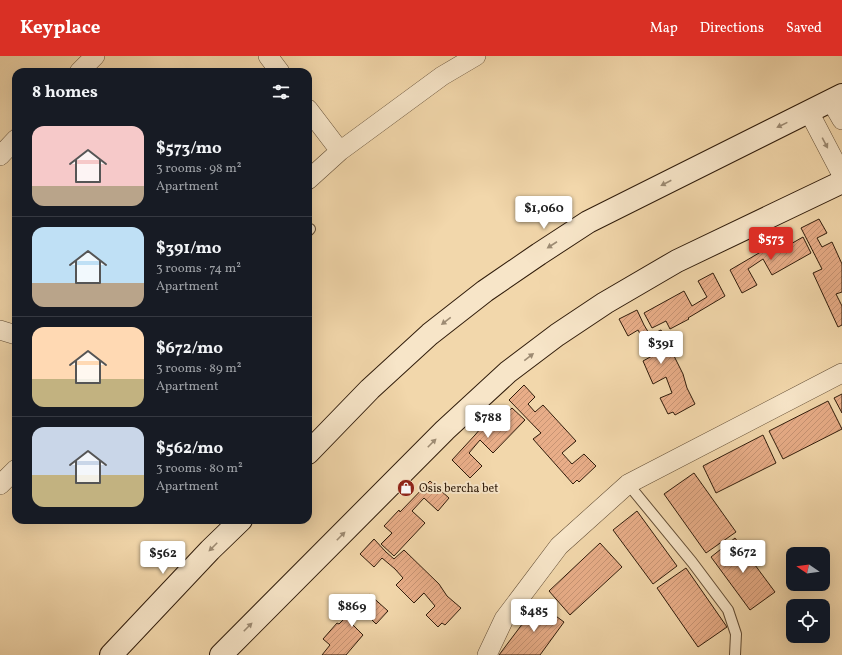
<!DOCTYPE html>
<meta charset="utf-8">
<style>
:root{--surface:#171b24;--page:#20242c;--text:#f1f3f6;--muted:#9ea1a6;--line:#363941;--accent:#d93025}
body{margin:0;font-family:Vollkorn,serif;background:var(--page);color:var(--text);height:100vh;display:flex;flex-direction:column;font-size:15px;white-space:nowrap}
*{box-sizing:border-box;margin:0}
p{font-size:13px;color:var(--muted)}
.icon{flex:none;width:22px;height:22px;fill:none;stroke:currentColor;stroke-width:2;stroke-linecap:round;stroke-linejoin:round}
.map{position:relative;flex:1;overflow:hidden}
.drawer{position:absolute;left:12px;top:12px;width:300px;height:456px;display:flex;flex-direction:column;background:var(--surface);border-radius:12px;box-shadow:0 4px 16px #0002}
.drawer>*{flex:none}
.needle{width:26px;rotate:283deg}
.controls{position:absolute;left:786px;top:491px;display:grid;gap:8px}
.controls a{display:grid;place-items:center;width:44px;height:44px;border-radius:8px;background:var(--surface);box-shadow:0 4px 16px #0002;font-size:20px}
.price{position:absolute;translate:-50% -34px;padding:0 9px;border-radius:4px;background:#fff;color:#222;font-size:13px;line-height:26px;filter:drop-shadow(0 1px 2px #0008)}
.price::after{content:'';position:absolute;left:50%;top:24px;width:12px;height:9px;margin-left:-6px;background:inherit;clip-path:polygon(0 0,100% 0,50% 100%)}
.price.selected{background:var(--accent);color:#fff}
ul{padding:0;list-style:none}
li{display:flex;align-items:center;gap:12px;height:100px;padding:0 20px}
li+li{border-top:1px solid var(--line)}
li span{display:grid;place-items:center;flex:none;width:112px;height:80px;border-radius:12px;color:#555}
li>.icon{margin-inline-start:auto}
span .icon{width:48px;height:48px;fill:#fffc;stroke-width:1}
li b{font-size:17px}
h2{display:flex;justify-content:space-between;align-items:center;height:48px;padding:0 20px;font-size:17px}
header{display:flex;align-items:center;gap:24px;box-sizing:border-box;height:56px;padding:0 20px;background:var(--accent);color:#fff}
header strong{font-size:19px}
nav{display:flex;gap:22px;margin-inline-start:auto;font-size:14px}
.map>svg:first-child{display:block}
.building{fill:url(#building-hatch);stroke:#301c0b}
.lines{fill:none;stroke-linecap:round;stroke-linejoin:round}
.lane-casing{stroke:#604b33;stroke-width:12}
.street-casing{stroke:#604b33;stroke-width:20}
.secondary-casing{stroke:#301c0b;stroke-width:24}
.lane{stroke:#f7e5c8;stroke-width:10}
.street{stroke:#f7e5c8;stroke-width:19}
.secondary{stroke:#f7e5c8;stroke-width:22}
.oneway{fill:#9d8b73}
.labels{text-anchor:middle;stroke-width:4;stroke-linejoin:round;paint-order:stroke}
.poi-label{font-size:12px;fill:#301c0b;stroke:#f7e5c8;text-anchor:start}
</style>
<header>
<strong>Keyplace</strong>
<nav><a>Map</a><a>Directions</a><a>Saved</a></nav>
</header>
<div class="map">
<svg width="842" height="599" viewBox="0 0 842 599">
<defs>
<pattern id="building-hatch" width="6" height="6" patternUnits="userSpaceOnUse"><rect width="6" height="6" fill="#e8ad88"/><path d="M-1 1l2-2M0 6l6-6M5 7l2-2" fill="none" stroke="#c79474"/></pattern>
</defs>
<rect width="100%" height="100%" fill="#f2d7ab"/>
<filter id="stains"><feTurbulence type="fractalNoise" baseFrequency=".005" numOctaves="4"/><feColorMatrix values="0 0 0 0 .2 0 0 0 0 .09 0 0 0 0 .02 0 0 0 .5 -.17"/></filter>
<radialGradient id="worn" r=".72"><stop offset=".6" stop-color="#630" stop-opacity="0"/><stop offset="1" stop-color="#630" stop-opacity=".3"/></radialGradient>
<path class="building" d="M819,163L827,177L817,182L822,191L832,186L842,208V236L836,238L842,250V269L838,271L813,217L822,213L801,172Z
M785,180L789,189L803,181L811,197L772,219L763,203L748,213L757,229L742,237L730,214L759,197L767,192L766,190Z
M713,217L725,240L688,262L689,263L670,273L666,265L652,272L644,257L684,235L692,250L707,241L698,225Z
M637,254L644,269L650,279L661,274L683,318L687,332L695,348L675,359L673,356L668,358L660,342L672,337L666,321L653,328L643,305L652,300L646,289L638,274L628,280L619,263Z
M524,329L535,341L528,348L535,356L543,349L576,385L562,397L572,408L584,398L596,410L579,426L577,424L573,428L533,383L541,377L509,344Z
M842,338V357L834,342Z
M828,345L842,373L783,403L769,375Z
M512,352L525,364L493,397L480,384L469,397L482,410L470,422L452,404L475,379L481,372L480,371L494,356L501,363Z
M763,379L776,407L716,437L703,410Z
M694,417L736,476L706,497L664,438Z
M430,425L449,442L438,455L424,442L412,455L425,467L394,500L381,488L392,477L384,470L399,454L400,456Z
M637,455L677,510L653,528L613,474Z
M735,482L775,536L750,554L711,501Z
M374,483L386,496L394,503L404,494L439,528L447,540L461,552L445,569L442,567L438,571L426,559L435,550L424,537L414,547L396,529L403,522L395,513L382,502L374,511L360,498Z
M600,487L622,511L570,559L549,535Z
M686,512L727,571L698,591L657,532Z
M369,538L388,555L376,568L363,555L351,567L363,579L346,599H322L330,589L323,583L337,567L339,568Z
M538,547L564,566L540,599H499Z"/>
<g class="lines">
<defs>
<path id="lane" d="M308,175L310,173
M628,428L692,506L728,554L736,578L735,599"/>
<path id="street" d="M268,0L280,16
M79,16L95,0
M831,45L842,64
M308,53L340,95
M809,56L842,119
M0,100L16,83
M308,124L340,95L442,20L476,0
M0,274L16,279
M0,429L16,413
M487,599L504,563L559,490L628,428L842,317"/>
<path id="secondary" d="M308,397L370,333L430,278L485,235L539,198L588,166L842,39
M111,599L210,494L241,464
M221,599L445,374L508,316L557,279L605,247L677,205L842,126"/>
</defs>
<use href="#lane" class="lane-casing"/>
<use href="#street" class="street-casing"/>
<use href="#secondary" class="secondary-casing"/>
<use href="#lane" class="lane"/>
<use href="#street" class="street"/>
<use href="#secondary" class="secondary"/>
</g>
<defs><path id="oneway-solid" d="M-6-.8H1V-3.2L6.5 0L1 3.2V.8H-6Z"/></defs>
<g class="oneway">
<use href="#oneway-solid" transform="translate(782 69) rotate(154)"/>
<use href="#oneway-solid" transform="translate(825 87) rotate(62)"/>
<use href="#oneway-solid" transform="translate(666 127) rotate(153)"/>
<use href="#oneway-solid" transform="translate(552 189) rotate(147)"/>
<use href="#oneway-solid" transform="translate(446 265) rotate(142)"/>
<use href="#oneway-solid" transform="translate(529 301) rotate(-38)"/>
<use href="#oneway-solid" transform="translate(432 387) rotate(-45)"/>
<use href="#oneway-solid" transform="translate(341 480) rotate(-45)"/>
<use href="#oneway-solid" transform="translate(213 491) rotate(135)"/>
<use href="#oneway-solid" transform="translate(248 571) rotate(-45)"/>
</g>
<defs>
<symbol id="shop-disc" viewBox="-11 -11 22 22"><circle r="9.5" fill="#8f2418" stroke="#f7e5c8"/><path d="M-5-2.5h2.3a2.7 3.5 0 0 1 5.4 0H5L5.5 6h-11ZM-1.5-2.5h3a1.5 2.3 0 0 0-3 0Z" fill="#fff"/></symbol>
</defs>
<g fill-rule="evenodd">
<use href="#shop-disc" x="396" y="422" width="20" height="20"/>
</g>
<g class="labels">
<g class="poi-label">
<text x="419" y="436">Osis bercha bet</text>
</g>
</g>
<rect width="100%" height="100%" filter="url(#stains)"/>
<rect width="100%" height="100%" fill="url(#worn)"/>
</svg>
<div class="controls">
<a><svg class="needle" viewBox="-14 -14 28 28"><path d="M0-13l5 13h-10z" fill="#e53935"/><path d="M0 13l5-13h-10z" fill="#9ea1a6"/></svg></a>
<a><svg class="icon" aria-label="locate" viewBox="0 0 24 24"><circle cx="12" cy="12" r="6"/><path d="M12 2v4M12 18v4M2 12h4M18 12h4"/></svg></a>
</div>
<b class="price" style="left:544px;top:174px">$1,060</b>
<b class="price selected" style="left:771px;top:205px">$573</b>
<b class="price" style="left:661px;top:309px">$391</b>
<b class="price" style="left:488px;top:383px">$788</b>
<b class="price" style="left:743px;top:518px">$672</b>
<b class="price" style="left:163px;top:519px">$562</b>
<b class="price" style="left:352px;top:572px">$869</b>
<b class="price" style="left:534px;top:577px">$485</b>
<section class="drawer">
<h2>8 homes<svg class="icon" aria-label="filters" viewBox="0 0 24 24"><path d="M4 7h16M4 17h16"/><circle cx="9" cy="7" r="2"/><circle cx="15" cy="17" r="2"/></svg></h2>
<ul>
<li><span style="background:linear-gradient(#f6c9c9 75%,#b9a48a 0)"><svg class="icon" aria-label="home" viewBox="0 0 24 24"><path d="M3 11l9-7 9 7M6 9v11h12V9"/></svg></span><div><b>$573/mo</b><p>3 rooms · 98 m²</p><p>Apartment</p></div></li>
<li><span style="background:linear-gradient(#bfe0f5 70%,#b9a48a 0)"><svg class="icon" aria-label="home" viewBox="0 0 24 24"><path d="M3 11l9-7 9 7M6 9v11h12V9"/></svg></span><div><b>$391/mo</b><p>3 rooms · 74 m²</p><p>Apartment</p></div></li>
<li><span style="background:linear-gradient(#ffd9b3 65%,#c2b280 0)"><svg class="icon" aria-label="home" viewBox="0 0 24 24"><path d="M3 11l9-7 9 7M6 9v11h12V9"/></svg></span><div><b>$672/mo</b><p>3 rooms · 89 m²</p><p>Apartment</p></div></li>
<li><span style="background:linear-gradient(#c9d6e8 60%,#c2b280 0)"><svg class="icon" aria-label="home" viewBox="0 0 24 24"><path d="M3 11l9-7 9 7M6 9v11h12V9"/></svg></span><div><b>$562/mo</b><p>3 rooms · 80 m²</p><p>Apartment</p></div></li>
</ul>
</section>
</div>
